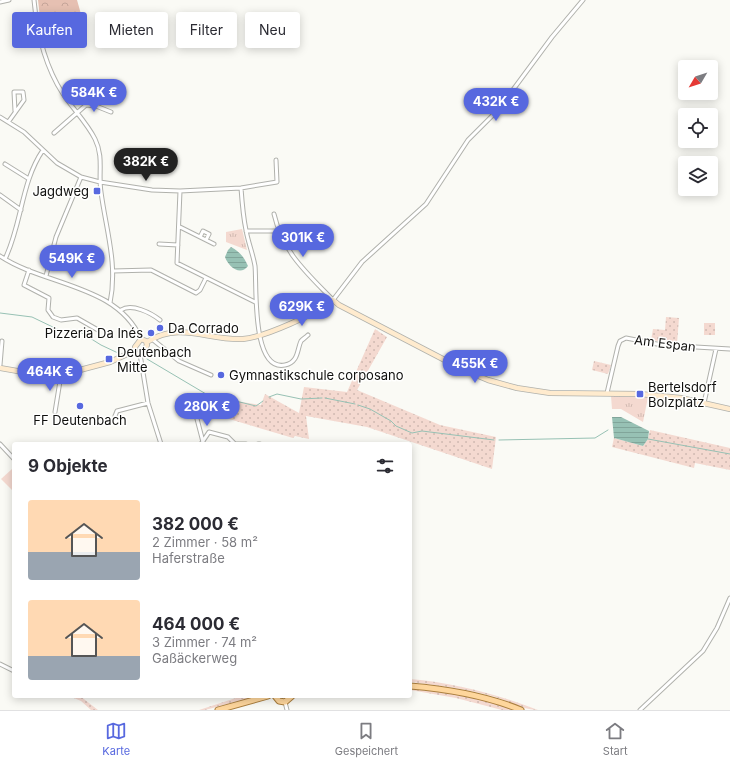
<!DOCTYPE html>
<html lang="de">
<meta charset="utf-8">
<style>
:root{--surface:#fff;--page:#f2f2f3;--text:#2b2b33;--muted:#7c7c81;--line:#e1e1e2;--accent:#5768df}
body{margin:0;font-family:Inter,sans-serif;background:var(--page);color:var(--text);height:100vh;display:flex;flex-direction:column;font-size:15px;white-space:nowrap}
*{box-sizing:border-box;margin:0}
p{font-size:13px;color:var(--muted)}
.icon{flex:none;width:22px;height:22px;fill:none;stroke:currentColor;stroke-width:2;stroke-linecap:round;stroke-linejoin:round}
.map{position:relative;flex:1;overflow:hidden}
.details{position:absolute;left:12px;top:442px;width:400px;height:256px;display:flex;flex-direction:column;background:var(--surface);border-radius:4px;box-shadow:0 2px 10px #0003}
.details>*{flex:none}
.banner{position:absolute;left:12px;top:12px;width:400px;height:36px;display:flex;gap:8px}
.needle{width:26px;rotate:231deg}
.tools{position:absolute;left:678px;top:60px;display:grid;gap:8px}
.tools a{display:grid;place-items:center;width:40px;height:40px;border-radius:4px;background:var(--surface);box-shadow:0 2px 10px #0003;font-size:20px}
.price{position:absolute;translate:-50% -34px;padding:0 9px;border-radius:14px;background:var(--accent);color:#fff;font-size:13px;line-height:26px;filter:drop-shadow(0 1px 2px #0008)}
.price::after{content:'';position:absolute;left:50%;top:24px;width:12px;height:9px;margin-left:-6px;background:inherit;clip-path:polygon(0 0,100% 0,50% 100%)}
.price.selected{background:#222;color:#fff}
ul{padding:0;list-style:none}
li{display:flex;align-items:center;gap:12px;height:100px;padding:0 16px}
li span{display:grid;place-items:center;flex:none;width:112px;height:80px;border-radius:4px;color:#555}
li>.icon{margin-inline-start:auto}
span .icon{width:48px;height:48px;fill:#fffc;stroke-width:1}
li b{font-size:17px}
h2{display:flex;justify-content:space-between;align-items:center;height:48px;padding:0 16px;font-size:17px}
.chip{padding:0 14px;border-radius:4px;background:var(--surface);box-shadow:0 2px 10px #0003;font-size:14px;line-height:36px}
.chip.selected{background:var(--accent);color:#fff}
.dock{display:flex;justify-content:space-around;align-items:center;height:56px;border-top:1px solid var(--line);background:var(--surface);font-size:11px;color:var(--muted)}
.dock a{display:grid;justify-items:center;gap:2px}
.dock .selected{color:var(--accent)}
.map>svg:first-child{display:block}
.grass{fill:url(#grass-dots)}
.forest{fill:url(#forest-crowns)}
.park{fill:url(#park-tufts)}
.pitch{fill:#f4d9d0}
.water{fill:url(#water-rules)}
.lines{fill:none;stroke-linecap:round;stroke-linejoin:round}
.stream{stroke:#97c1b4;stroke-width:1}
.street-casing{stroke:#b0b1ac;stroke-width:5}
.secondary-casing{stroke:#b0b1ac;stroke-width:6}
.primary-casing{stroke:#ab7f3f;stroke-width:7}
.street{stroke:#fff;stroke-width:3}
.secondary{stroke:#ffebce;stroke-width:4.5}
.primary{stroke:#fed69c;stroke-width:5}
.poi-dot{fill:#5768df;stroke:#fffffe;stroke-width:1.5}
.labels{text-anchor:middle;stroke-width:3;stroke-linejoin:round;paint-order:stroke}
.poi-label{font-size:13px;fill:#10100e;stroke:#fffffe;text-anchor:start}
.street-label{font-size:13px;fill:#10100e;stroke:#fffffe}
</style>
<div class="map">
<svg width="730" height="710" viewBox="0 0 730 710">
<defs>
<pattern id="grass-dots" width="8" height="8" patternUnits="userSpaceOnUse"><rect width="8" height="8" fill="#f4d9d0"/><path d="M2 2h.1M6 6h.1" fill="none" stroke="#d0b9b1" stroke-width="1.8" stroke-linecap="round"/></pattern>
<pattern id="forest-crowns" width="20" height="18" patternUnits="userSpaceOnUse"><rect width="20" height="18" fill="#e6c0b2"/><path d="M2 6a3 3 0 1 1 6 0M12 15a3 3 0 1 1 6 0" fill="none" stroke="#c4a498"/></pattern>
<pattern id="park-tufts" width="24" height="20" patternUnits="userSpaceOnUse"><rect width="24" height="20" fill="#f4d9d0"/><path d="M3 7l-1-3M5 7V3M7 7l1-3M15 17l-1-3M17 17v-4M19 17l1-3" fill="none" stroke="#d0b9b1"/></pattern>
<pattern id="water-rules" width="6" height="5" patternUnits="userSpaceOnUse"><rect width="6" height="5" fill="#97c1b4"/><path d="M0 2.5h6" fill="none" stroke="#81a59a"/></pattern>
</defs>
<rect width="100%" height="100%" fill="#fafaf5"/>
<path class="grass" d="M666,317L679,318L677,344L651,340L653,329L665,330Z
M704,323H715V335H704Z
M375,329L387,337L357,390L440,425L496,437L492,469L367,427L306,416L309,439L295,436L293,438L219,416L223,399L261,405L265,394L299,413L304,387L347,392Z
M594,361L611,365L608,374L592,370Z
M650,430L730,448V470L695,463L694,468L612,447L614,438L643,446L648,439Z
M410,679C455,683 497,694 538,710C523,710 507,700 492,696C465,689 438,685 410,682Z
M410,688C444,692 481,697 513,710H502L456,698L410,690Z
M69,696H80L98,710H91L81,701Z
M242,696H258L205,710H199Z"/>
<path class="forest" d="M38,0H77L86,32L42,35Z"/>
<path class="park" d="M242,229L247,250L226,242V232Z
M611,396L648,397L643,422L621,409H612Z"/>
<path class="pitch" d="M12,469L14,471V492L1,479Z"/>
<path class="water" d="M231,247C240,252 244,257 248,266C240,277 228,266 225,257L228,250Z
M612,417H621L649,431L648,439L643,446L614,438Z"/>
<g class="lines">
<path class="stream" d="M0,313L32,317L59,330H77L101,345L118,353
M147,359L206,394
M211,395L256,406L263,401
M269,397L277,394L301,399L322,398
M325,398L355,404
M358,405L370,409L391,421L396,426L412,433L422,431L494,440
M648,439L730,454
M499,440L595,438L608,430"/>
<defs>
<path id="street" d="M34,0C37,33 45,66 63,94C73,109 87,123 95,139C104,157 98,174 101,192C106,230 118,264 110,303
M0,2L9,0
M0,117L24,132L57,163L81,177L100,182L152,190L180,191L241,188L277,182L276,160
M9,121L24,100L23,92H14L15,111
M54,133L86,105L96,106L111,112
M5,164L29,179
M241,188C242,202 243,216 246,230C248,242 253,254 255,266C257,284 251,372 285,365C299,362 297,349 301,341C303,339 306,337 308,335
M180,191L177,263L255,302
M0,195L21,210
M274,214C283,253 307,273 333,300L362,262L426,204L468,140L498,110L552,37L583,0
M180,227L214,244
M246,231H278
M200,237L203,231L209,234L206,240
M159,244L178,245
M0,256C45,286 117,284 141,339
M5,259C22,224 21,182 43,150
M29,270L24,285L49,298L48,310L53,317L61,320L77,318L98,330
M113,271L151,270L196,293L200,290L206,278
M46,276L56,237L81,177
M121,310C132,303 151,313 160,320
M152,339L179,361L211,375
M140,354L148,403L161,444
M0,365L2,341
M607,393L618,346L620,341L626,338L662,345L730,349
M704,403L716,349
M55,412L61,375
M196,415L203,442
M116,423L115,416L117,411L148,403
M0,444L14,459
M201,444L209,432L228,437L235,444
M236,444H246
M258,444H260
M0,664L14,671
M285,702L287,710
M640,710L703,651L717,628L730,598"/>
<path id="secondary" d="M141,339L146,341L147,345L143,353L138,355L135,353V347Z
M147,342C181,321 208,341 243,339C265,337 316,314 333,300L339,305L464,370L488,380L517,388L550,393L640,394L681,398L730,409
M0,368L46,376L61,375L110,362L134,351"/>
<path id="primary" d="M410,686C447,689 487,696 521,710
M275,696L279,701L285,702L292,696
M218,710L268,696"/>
</defs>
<use href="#street" class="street-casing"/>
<use href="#secondary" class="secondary-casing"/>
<use href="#primary" class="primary-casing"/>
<use href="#street" class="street"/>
<use href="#secondary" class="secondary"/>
<use href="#primary" class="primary"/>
</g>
<g class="poi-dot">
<rect x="93" y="187" width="8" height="8" rx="2"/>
<circle cx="160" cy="328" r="4"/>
<circle cx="151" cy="333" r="4"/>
<rect x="105" y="355" width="8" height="8" rx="2"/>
<circle cx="221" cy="375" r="4"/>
<rect x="636" y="390" width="8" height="8" rx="2"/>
<circle cx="80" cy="406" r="4"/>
</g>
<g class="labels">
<g class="poi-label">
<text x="89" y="196" text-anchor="end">Jagdweg</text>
<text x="168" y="333">Da Corrado</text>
<text x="143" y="338" text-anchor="end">Pizzeria Da Inés</text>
<text x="117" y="357">Deutenbach<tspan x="117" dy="15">Mitte</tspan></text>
<text x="229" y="380">Gymnastikschule corposano</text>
<text x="648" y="392">Bertelsdorf<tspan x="648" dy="15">Bolzplatz</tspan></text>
<text x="80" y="425" text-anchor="middle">FF Deutenbach</text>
</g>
<g class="street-label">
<text transform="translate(665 343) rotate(7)" y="5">Am Espan</text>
</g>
</g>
</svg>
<div class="tools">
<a><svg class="needle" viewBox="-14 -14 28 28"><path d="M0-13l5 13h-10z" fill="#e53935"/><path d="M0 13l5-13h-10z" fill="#7c7c81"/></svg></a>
<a><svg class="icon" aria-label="locate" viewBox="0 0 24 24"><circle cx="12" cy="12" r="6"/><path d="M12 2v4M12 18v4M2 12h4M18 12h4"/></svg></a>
<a><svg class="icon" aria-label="layers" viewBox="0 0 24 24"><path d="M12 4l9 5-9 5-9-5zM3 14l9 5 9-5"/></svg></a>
</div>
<b class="price" style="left:94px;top:113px">584K €</b>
<b class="price" style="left:496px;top:122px">432K €</b>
<b class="price selected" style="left:146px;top:182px">382K €</b>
<b class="price" style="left:303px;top:258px">301K €</b>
<b class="price" style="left:72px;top:279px">549K €</b>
<b class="price" style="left:302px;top:327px">629K €</b>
<b class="price" style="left:475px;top:384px">455K €</b>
<b class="price" style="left:50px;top:392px">464K €</b>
<b class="price" style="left:207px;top:427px">280K €</b>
<div class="banner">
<a class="chip selected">Kaufen</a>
<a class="chip">Mieten</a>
<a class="chip">Filter</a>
<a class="chip">Neu</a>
</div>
<section class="details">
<h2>9 Objekte<svg class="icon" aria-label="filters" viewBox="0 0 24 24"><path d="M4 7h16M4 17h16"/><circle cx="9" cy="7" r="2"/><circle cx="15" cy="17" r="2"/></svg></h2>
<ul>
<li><span style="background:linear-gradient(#ffd9b3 65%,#9aa5b1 0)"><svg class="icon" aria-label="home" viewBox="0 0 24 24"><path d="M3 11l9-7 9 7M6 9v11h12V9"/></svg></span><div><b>382 000 €</b><p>2 Zimmer · 58 m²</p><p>Haferstraße</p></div></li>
<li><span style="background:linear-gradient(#ffd9b3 70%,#9aa5b1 0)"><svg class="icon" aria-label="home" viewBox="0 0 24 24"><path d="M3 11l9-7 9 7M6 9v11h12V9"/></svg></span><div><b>464 000 €</b><p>3 Zimmer · 74 m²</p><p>Gaßäckerweg</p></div></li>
</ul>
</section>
</div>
<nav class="dock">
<a class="selected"><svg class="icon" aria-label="map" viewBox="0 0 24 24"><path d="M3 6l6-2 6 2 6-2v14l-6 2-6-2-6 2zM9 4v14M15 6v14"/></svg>Karte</a>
<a><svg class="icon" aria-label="saved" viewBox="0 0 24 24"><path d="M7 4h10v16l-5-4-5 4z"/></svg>Gespeichert</a>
<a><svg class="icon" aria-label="home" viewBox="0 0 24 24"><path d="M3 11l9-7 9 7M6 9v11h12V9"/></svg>Start</a>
</nav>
